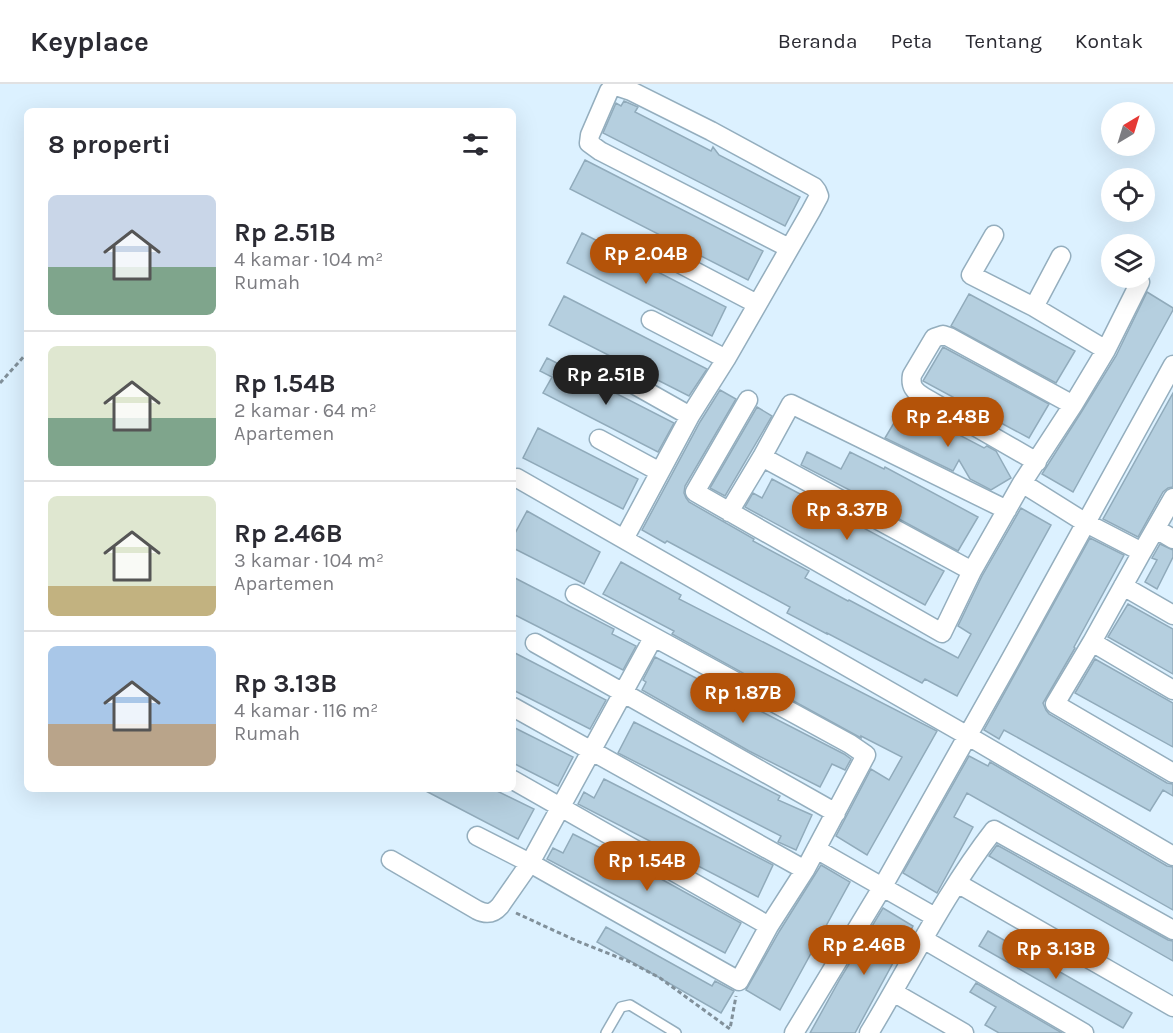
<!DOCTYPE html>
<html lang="id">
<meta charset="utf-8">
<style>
:root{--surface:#fff;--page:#f7f7f7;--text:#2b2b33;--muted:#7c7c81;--line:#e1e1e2;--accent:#b45309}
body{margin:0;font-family:Karla,sans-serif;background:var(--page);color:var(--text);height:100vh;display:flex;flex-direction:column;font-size:22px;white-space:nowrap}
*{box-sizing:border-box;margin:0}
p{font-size:20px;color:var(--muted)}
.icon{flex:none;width:33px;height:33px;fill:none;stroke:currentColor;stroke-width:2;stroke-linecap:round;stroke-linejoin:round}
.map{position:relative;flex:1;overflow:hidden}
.panel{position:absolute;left:24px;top:24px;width:492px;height:684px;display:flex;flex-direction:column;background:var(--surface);border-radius:9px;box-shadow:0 6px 24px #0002}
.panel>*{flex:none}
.needle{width:39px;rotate:38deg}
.buttons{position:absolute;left:1101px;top:18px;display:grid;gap:12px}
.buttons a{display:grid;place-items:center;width:54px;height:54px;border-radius:50%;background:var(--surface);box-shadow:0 6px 24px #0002;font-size:30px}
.price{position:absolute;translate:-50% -51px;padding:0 14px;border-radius:21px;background:var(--accent);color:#fff;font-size:20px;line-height:39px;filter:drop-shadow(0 2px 3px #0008)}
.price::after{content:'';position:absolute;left:50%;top:36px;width:18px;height:14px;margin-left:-9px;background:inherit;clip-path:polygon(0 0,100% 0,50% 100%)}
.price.on{background:#222;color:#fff}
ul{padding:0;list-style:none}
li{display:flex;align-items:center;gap:18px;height:150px;padding:0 24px}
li+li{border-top:2px solid var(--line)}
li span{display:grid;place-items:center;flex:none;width:168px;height:120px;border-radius:9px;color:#555}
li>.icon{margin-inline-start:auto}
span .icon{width:72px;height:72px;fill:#fffc;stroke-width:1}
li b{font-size:26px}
h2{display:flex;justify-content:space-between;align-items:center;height:72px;padding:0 24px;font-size:26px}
header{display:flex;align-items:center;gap:36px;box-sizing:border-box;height:84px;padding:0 30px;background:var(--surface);border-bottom:2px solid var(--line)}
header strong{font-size:28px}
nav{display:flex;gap:33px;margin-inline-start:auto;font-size:21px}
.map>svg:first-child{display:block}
.building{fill:#b5cfdf;stroke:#91abbb;stroke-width:1.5}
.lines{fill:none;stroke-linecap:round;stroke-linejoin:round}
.lane-casing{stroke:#94aebe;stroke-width:12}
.street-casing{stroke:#94aebe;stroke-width:21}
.path{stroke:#81909a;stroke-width:3;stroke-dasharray:4.5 3;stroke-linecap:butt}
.lane{stroke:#fff;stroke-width:9}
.street{stroke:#fff;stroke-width:18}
</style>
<header>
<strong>Keyplace</strong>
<nav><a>Beranda</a><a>Peta</a><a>Tentang</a><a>Kontak</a></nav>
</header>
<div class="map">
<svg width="1173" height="949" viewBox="0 0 1173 949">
<rect width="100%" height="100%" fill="#dcf1ff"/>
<path class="building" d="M624,17L638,23L635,28L711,67L713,63L719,71L800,113L785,142L603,49L616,19L621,22Z
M585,76L763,167L748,196L570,105Z
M582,149L726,223L712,252L567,179Z
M1147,208L1173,224V226L1073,408L1042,390L1082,327L1116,272Z
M969,210L1075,267L1056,299L951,242Z
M564,212L707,285L689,312L549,241Z
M943,263L1049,320L1029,354L923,297Z
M547,274L674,339L658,368L543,309L552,293L540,287Z
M720,306L736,315L685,402L684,409L686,414L689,418L754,455L753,457L809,487L805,494L848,517L849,516L958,574L971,550L958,542L982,492L1021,424L1051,441L957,612L925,595L922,599L827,549V550L787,529L790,523L667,457L665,459L642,446L700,338Z
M1173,309V403L1168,404L1163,408L1138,453L1103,435Z
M904,322L984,364L987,362L996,367L1011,394L991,406L970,395L959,376L953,387L885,354Z
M757,323L772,332L725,412L710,404Z
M538,344L638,395L623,425L523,374Z
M807,368L841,385L850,368L884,385L885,383L978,433L958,467L866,417L867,415L801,381Z
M772,395L944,487L925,521L745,423L753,409L762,414Z
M527,427L600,468L584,500L513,464V453Z
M1090,454L1124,471L1074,563L1075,564L1043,619L1046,626L1049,630L1167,699L1173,700V712L1163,706L1150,727L1004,646L999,655L984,646Z
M1160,460L1173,466V473L1157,505L1145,498L1157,476L1152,474Z
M621,478L681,511L679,515L937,647L867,771L836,752L871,685L889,696L902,673L861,652V654L672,550L674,547L603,510Z
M513,493L614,545L612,550L636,562L623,586L513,530Z
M1128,520L1173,545V590L1108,553Z
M513,568L606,616L590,645L513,606Z
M655,573L844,670L851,675L845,686L832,680L820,703L749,667L642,606L646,598L643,596Z
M1095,575L1173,619V663L1075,609Z
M634,638L780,712L778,716L812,731L796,766L778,758L781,752L618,669Z
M513,643L573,673L558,702L513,679Z
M969,672L988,682L990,678L1167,782L1173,783V826L967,709L954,733L973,743L937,809L903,789Z
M604,695L773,781L758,813L578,720L584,708L594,714Z
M422,705H493L534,725L518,755Z
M573,750L652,790L741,839L725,869L547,775L553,764L563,769Z
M997,761L1168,856L1173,857V877L989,772Z
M821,781L850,798L780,926L746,906L779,848Z
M883,824L913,842L855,949H810L840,895Z
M606,843L712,902L715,897L734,907L721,929L597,858Z
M988,847L1132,929L1123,944L979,862Z
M976,899L1062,949H999L985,941L996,923L970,908Z"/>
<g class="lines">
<defs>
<path id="lane" d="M606,949L621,923L630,921L676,949"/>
<path id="street" d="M994,151L971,191L1034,223L1106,266
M677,178L757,220
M1034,223L1061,172
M651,236L726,275
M612,288L690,332
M748,316L695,408L942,549L972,487L1022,399L1073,321L1106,266L1140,198
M599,355L660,388
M762,373L972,487
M1037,378L924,313C914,307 910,302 912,291L934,254L943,251L949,253L1073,321
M517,394L968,652L1173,772
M1022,399L1086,439L1142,468L1173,414
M729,428L762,373L791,320L1007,426
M1156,445L1173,455
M624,455L690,332L726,275L811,127L819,112L817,107L814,103L711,47L631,7L616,2L613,3L609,7L590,51L589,59L600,67L789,164
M1142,468L1092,558L1055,620L1173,689
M1123,502L1173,531
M1092,558L1173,606
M535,559L836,729
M513,623L805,786
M513,696L769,842
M477,752L530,779L739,897L769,842L805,786L866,671L850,660L575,510
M816,765L935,833
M391,776L477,826C487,831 493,830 500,822L530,779L653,554
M957,799L1173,923
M923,855L1084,949
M893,908L964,949
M794,949L883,802L1008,580L1173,281
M869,949C910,881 945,809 994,746L1173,846"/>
</defs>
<use href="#lane" class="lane-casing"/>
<use href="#street" class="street-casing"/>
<path class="path" d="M0,299L27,269
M516,829L577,857L630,878L660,894L730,945L736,912"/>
<use href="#lane" class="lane"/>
<use href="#street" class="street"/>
</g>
</svg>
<div class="buttons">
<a><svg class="needle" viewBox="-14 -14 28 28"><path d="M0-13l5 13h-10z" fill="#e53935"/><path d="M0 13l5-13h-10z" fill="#7c7c81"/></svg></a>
<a><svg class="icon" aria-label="locate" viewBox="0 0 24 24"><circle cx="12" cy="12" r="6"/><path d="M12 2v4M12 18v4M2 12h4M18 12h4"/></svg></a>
<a><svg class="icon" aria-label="layers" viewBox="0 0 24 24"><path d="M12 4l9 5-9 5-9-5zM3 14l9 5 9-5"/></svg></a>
</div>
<b class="price" style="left:646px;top:201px">Rp 2.04B</b>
<b class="price on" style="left:606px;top:322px">Rp 2.51B</b>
<b class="price" style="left:948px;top:364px">Rp 2.48B</b>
<b class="price" style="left:847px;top:457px">Rp 3.37B</b>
<b class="price" style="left:743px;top:640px">Rp 1.87B</b>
<b class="price" style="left:647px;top:808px">Rp 1.54B</b>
<b class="price" style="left:864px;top:892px">Rp 2.46B</b>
<b class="price" style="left:1056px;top:896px">Rp 3.13B</b>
<section class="panel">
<h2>8 properti<svg class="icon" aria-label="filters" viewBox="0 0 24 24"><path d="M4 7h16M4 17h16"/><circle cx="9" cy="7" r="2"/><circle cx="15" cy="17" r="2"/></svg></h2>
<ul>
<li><span style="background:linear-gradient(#c9d6e8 60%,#7fa58c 0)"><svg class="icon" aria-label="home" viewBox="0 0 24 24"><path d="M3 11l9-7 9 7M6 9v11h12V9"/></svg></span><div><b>Rp 2.51B</b><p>4 kamar · 104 m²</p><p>Rumah</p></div></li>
<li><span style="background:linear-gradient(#dfe7d0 60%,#7fa58c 0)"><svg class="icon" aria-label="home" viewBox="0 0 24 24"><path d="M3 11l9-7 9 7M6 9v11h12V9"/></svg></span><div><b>Rp 1.54B</b><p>2 kamar · 64 m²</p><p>Apartemen</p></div></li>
<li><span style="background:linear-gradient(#dfe7d0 75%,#c2b280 0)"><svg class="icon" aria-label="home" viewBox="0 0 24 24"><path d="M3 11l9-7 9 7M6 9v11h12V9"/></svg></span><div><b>Rp 2.46B</b><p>3 kamar · 104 m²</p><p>Apartemen</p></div></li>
<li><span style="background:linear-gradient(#a9c7e8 65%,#b9a48a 0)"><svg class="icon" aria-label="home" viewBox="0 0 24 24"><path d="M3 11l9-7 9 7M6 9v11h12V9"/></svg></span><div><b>Rp 3.13B</b><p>4 kamar · 116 m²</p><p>Rumah</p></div></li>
</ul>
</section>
</div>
